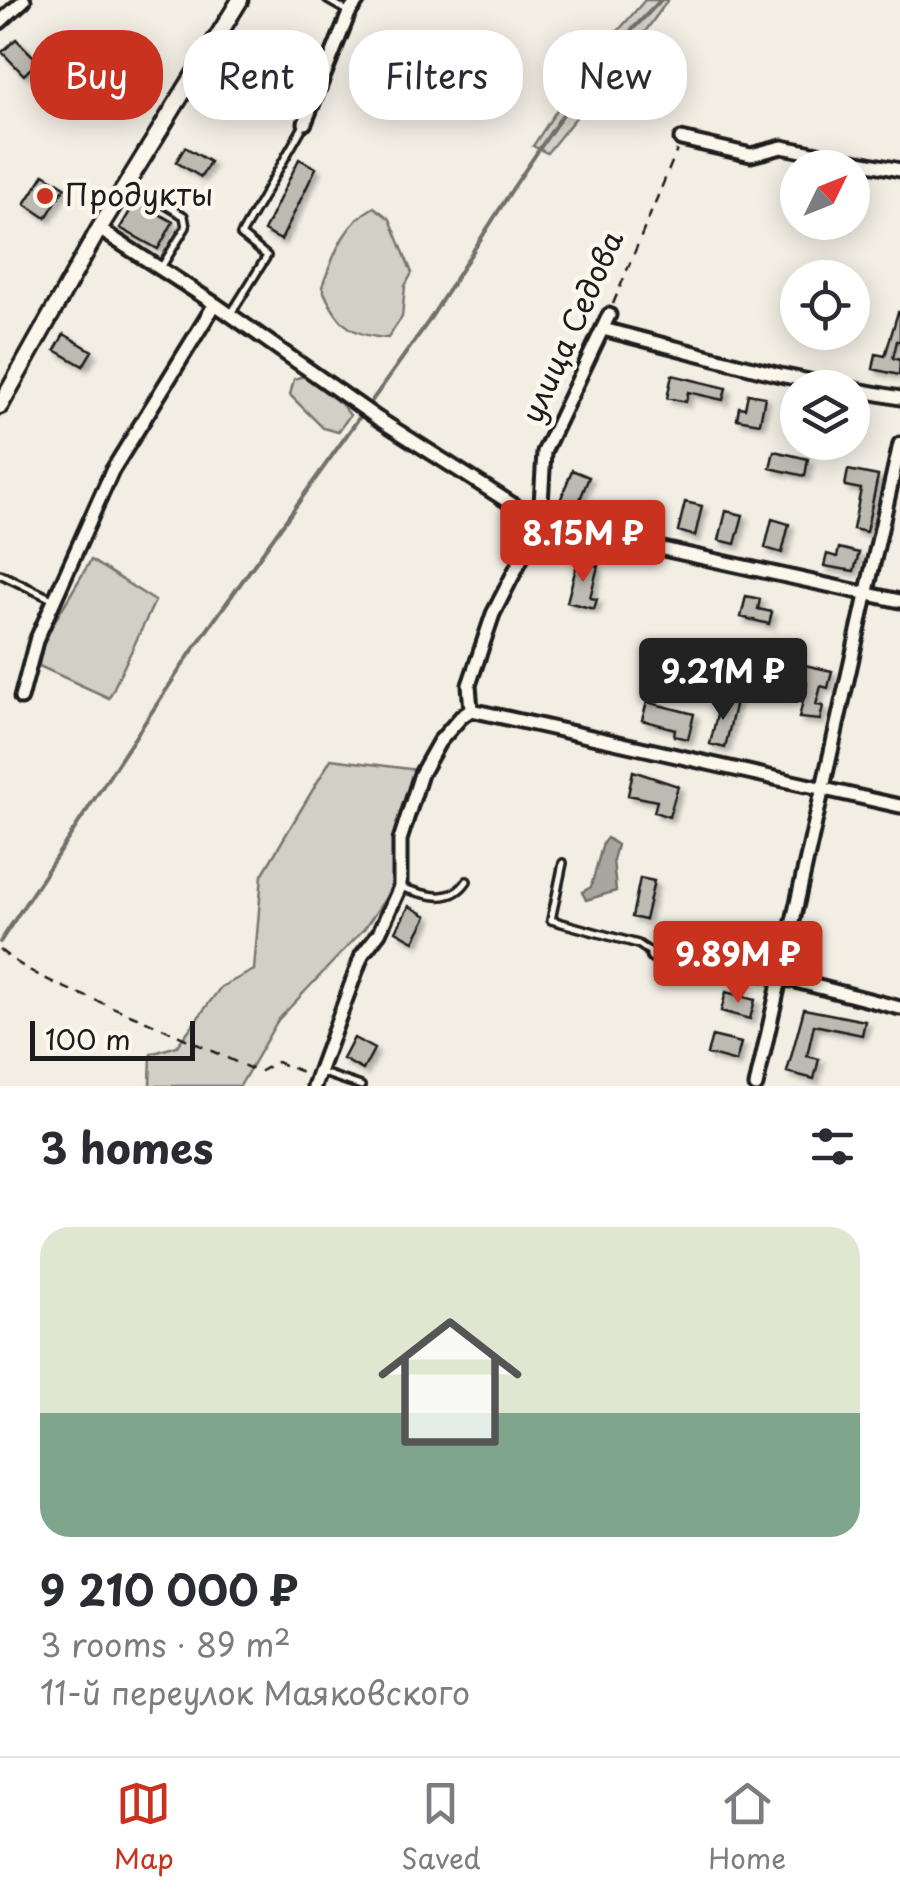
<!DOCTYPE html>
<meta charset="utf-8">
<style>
:root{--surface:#fff;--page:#f7f7f7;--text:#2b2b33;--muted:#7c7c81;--line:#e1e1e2;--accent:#c8321e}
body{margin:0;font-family:"Playpen Sans",sans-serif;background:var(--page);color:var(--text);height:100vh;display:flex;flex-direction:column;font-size:38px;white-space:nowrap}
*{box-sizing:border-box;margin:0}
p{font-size:32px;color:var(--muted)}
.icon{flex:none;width:55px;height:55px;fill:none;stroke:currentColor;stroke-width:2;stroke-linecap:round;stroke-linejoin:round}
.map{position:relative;height:1086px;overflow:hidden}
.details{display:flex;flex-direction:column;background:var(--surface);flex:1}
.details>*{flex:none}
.guide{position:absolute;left:30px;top:30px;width:840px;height:90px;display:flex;gap:20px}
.needle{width:65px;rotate:47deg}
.buttons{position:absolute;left:780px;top:150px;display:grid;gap:20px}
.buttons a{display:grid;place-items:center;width:90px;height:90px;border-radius:50%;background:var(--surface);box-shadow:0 5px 25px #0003;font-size:50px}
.scale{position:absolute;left:30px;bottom:25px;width:165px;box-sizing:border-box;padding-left:10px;border:5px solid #1c1c1c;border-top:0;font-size:28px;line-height:35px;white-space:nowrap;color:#1c1c1c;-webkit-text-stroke:8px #fbf7ec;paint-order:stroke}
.price{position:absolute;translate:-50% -85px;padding:0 22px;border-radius:10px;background:var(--accent);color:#fff;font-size:32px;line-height:65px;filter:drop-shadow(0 2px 5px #0008)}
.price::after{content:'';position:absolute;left:50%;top:60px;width:30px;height:22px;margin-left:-15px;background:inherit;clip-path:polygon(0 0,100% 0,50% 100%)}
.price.selected{background:#222;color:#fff}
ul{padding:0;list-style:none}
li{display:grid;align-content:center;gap:20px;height:530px;padding:0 40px}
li+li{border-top:2px solid var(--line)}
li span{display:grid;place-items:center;height:310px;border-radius:30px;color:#555}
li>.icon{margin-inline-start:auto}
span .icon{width:180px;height:180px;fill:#fffc;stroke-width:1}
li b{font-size:42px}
h2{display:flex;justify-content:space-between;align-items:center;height:120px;padding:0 40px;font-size:42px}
.tag{padding:0 35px;border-radius:40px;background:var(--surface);box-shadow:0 5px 25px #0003;font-size:35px;line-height:90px}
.tag.selected{background:var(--accent);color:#fff}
.dock{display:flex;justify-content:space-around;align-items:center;height:140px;border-top:2px solid var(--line);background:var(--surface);font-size:28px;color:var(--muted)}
.dock a{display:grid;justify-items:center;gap:5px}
.dock .selected{color:var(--accent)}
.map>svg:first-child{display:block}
.green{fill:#d2cfc6;stroke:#777671;stroke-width:2.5}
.water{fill:#a9a6a0;stroke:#716f6b;stroke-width:2.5}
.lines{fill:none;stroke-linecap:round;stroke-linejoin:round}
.stream{stroke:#716f6b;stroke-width:4}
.building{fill:#bdbab1;stroke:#1c1c1c;stroke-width:2.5;filter:url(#shadow)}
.service-casing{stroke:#1c1c1c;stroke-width:12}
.minor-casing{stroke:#1c1c1c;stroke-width:19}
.tertiary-casing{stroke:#1c1c1c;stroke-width:21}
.path{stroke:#1c1c1c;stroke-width:2.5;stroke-dasharray:10 8;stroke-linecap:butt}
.service{stroke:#fbf7ec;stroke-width:5}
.minor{stroke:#fbf7ec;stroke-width:11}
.tertiary{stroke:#fbf7ec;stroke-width:14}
.poi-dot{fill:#c8321e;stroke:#fbf7ec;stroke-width:4}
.labels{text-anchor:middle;stroke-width:9;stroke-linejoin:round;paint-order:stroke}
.poi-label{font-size:30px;fill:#1c1c1c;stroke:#fbf7ec;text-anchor:start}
.street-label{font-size:30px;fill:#1c1c1c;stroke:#fbf7ec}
</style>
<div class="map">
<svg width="900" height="1086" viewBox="0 0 900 1086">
<defs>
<filter id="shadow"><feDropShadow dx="4.5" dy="4.5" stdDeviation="2.5" flood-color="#0004"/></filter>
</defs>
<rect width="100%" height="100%" fill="#f2eee4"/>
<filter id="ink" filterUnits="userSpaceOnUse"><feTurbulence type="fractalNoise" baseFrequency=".01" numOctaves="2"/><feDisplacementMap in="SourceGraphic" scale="20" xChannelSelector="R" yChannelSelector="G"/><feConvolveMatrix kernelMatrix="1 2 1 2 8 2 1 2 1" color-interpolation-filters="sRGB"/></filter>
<g filter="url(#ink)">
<path class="green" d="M645,0H668L642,36L547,153L533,146L580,75Z
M374,207L390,219L412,273L405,286L402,317L388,338C349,336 336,322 322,287C334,255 343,224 374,207Z
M304,376L341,404L350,415L338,432L323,428L290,395L294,379Z
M91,560L155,601L109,698L39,666L44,639Z
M331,759L418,770L394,836L395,885L364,929L278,1020L240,1086H150L151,1054L177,1046L221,987L254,970L262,875Z"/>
<path class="water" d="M607,838L617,845L613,860L616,891L586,900L582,892L591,887L603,843Z"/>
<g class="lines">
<path class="stream" d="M371,402L428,322L513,188L593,70L661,0
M0,942L190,654L359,418"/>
</g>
<path class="building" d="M16,39L38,61L24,75L2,52Z
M185,147L210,162L201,177L176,162Z
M299,159L316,168L281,240L264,231Z
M44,174L65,187L46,218L25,204Z
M136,201L173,222L158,249L120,228Z
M898,312H900V341H897L893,358L900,360L899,375L873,369L876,354L885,356Z
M64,334L92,351L83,366L55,350Z
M672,375L726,388L723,400L688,392L686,402L667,398Z
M748,394L765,397L760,423L737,419L739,407L745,408Z
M774,451L808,459L805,476L770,468Z
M572,470L589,477L575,512L558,506Z
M848,470L878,476L866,532L853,529L861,489L845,486Z
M685,502L702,506L695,536L678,531Z
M726,511L743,515L735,544L719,540Z
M772,519L789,524L782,553L765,548Z
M839,548L859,553L854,571L824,566L827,554L837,557Z
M578,560L598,566L590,598L597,599L594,609L567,602Z
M746,596L760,599L758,609L772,612L769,624L741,617Z
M800,664L832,671L828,688L821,686L816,705L823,706L820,720L799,718L807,683L796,681Z
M721,698L736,701L725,748L710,744Z
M647,702L694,714L688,739L674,736L675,729L642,720Z
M633,771L678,786L669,817L654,812L657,801L628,795Z
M640,878L654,881L645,920L632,917Z
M409,906L427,916L414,941L396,931Z
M726,992L755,1000L750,1019L721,1011Z
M804,1009L865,1021L862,1035L814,1025L807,1056L819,1059L814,1079L787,1072Z
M712,1036L741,1043L736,1062L707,1054Z
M354,1038L374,1049L363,1070L343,1059Z"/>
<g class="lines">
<defs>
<path id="service" d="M328,0L347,11
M151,196L184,216L186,227L162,266
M232,312L267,256L241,235L305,123
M0,574L52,599
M563,863L551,920L638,944L653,954
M403,888C426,895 451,905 467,881
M320,1072L361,1086"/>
<path id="minor" d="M0,22L24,0
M305,123L349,13L358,0
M681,139L751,155L782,147L900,170
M99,229L215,304L377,418L540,522L900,601
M603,329L780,375L844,388
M852,389L900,398
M21,698L36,641L112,471L215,304
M471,710L900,806
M471,710L469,685L493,614L540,522L544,452L609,315
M653,955L780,977L900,1008
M314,1086L362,955L379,933L400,887V840L421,774L439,742L461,717L471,710
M756,1086L900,444"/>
<path id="tertiary" d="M0,406L99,229L240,0"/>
</defs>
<use href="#service" class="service-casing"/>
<use href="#minor" class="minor-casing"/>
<use href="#tertiary" class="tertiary-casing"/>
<path class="path" d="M613,304L677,150
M0,950C38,981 87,996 132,1015C175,1033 216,1054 259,1072L277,1062L305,1073"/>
<use href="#service" class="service"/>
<use href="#minor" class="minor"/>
<use href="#tertiary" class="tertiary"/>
</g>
</g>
<circle class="poi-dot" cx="45" cy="196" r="10"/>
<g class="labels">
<g class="poi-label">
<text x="65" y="206">Продукты</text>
</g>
<g class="street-label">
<text transform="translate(573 327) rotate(-66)" y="10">улица Седова</text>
</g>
</g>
</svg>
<div class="buttons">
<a><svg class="needle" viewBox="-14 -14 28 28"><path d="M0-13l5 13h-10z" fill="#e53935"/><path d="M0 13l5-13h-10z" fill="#7c7c81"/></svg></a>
<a><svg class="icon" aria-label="locate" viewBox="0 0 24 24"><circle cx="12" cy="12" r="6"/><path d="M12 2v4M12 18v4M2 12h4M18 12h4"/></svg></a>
<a><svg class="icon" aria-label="layers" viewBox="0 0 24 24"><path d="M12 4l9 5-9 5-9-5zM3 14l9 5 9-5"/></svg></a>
</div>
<div class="scale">100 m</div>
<b class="price" style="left:583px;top:585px">8.15M ₽</b>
<b class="price selected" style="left:723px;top:723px">9.21M ₽</b>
<b class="price" style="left:738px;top:1006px">9.89M ₽</b>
<div class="guide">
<a class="tag selected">Buy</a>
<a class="tag">Rent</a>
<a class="tag">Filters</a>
<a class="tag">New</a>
</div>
</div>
<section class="details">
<h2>3 homes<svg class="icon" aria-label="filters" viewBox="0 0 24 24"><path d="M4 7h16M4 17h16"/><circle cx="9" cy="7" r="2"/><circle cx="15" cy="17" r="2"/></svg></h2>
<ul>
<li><span style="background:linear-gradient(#dfe7d0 60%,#7fa58c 0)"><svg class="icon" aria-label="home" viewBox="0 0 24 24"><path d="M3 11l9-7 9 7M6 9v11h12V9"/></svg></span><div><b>9 210 000 ₽</b><p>3 rooms · 89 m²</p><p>11-й переулок Маяковского</p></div></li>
</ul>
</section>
<nav class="dock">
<a class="selected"><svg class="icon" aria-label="map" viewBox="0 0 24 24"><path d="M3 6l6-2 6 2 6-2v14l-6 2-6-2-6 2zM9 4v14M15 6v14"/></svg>Map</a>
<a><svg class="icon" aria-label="saved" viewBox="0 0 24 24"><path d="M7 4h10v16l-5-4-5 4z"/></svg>Saved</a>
<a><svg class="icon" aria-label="home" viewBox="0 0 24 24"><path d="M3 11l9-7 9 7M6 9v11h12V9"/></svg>Home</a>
</nav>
